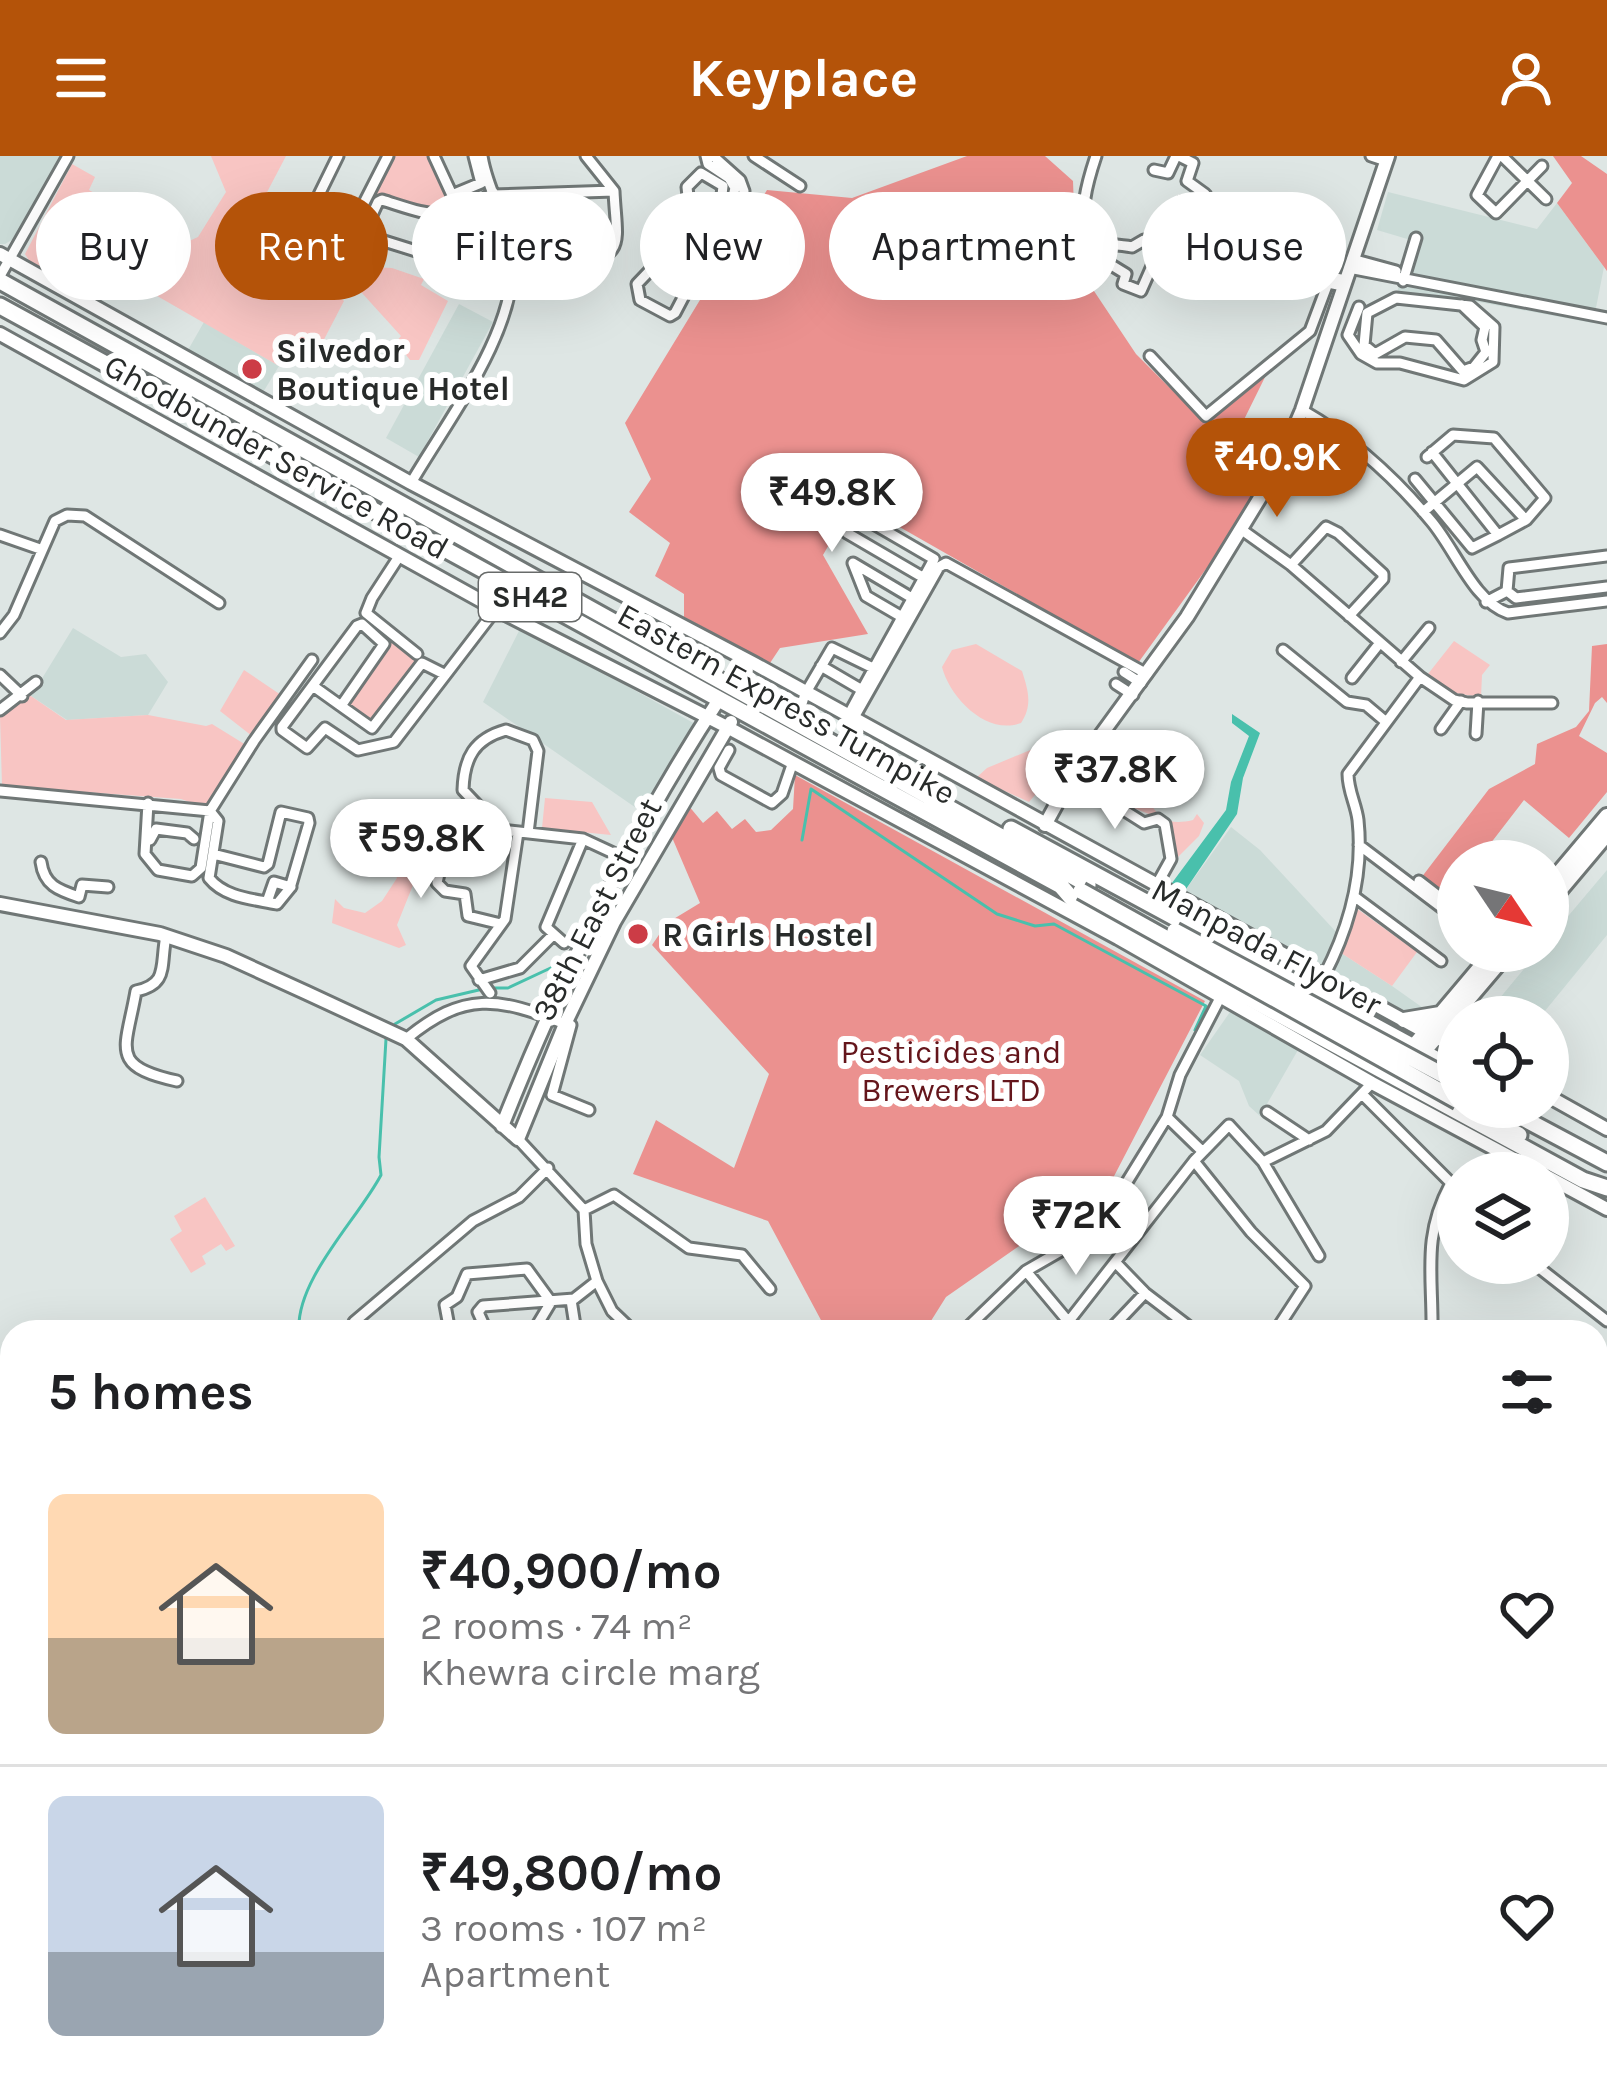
<!DOCTYPE html>
<meta charset="utf-8">
<style>
:root{--surface:#fff;--page:#f6f6f6;--text:#202124;--muted:#757577;--line:#e0e0e0;--accent:#b45309}
body{margin:0;font-family:Karla,sans-serif;background:var(--page);color:var(--text);height:100vh;display:flex;flex-direction:column;font-size:45px;white-space:nowrap}
*{box-sizing:border-box;margin:0}
p{font-size:39px;color:var(--muted)}
.icon{flex:none;width:66px;height:66px;fill:none;stroke:currentColor;stroke-width:2;stroke-linecap:round;stroke-linejoin:round}
.map{position:relative;flex:1;overflow:hidden}
.side{position:absolute;left:0px;top:1164px;width:1608px;height:771px;display:flex;flex-direction:column;background:var(--surface);border-radius:36px 36px 0 0;box-shadow:0 12px 48px #0002}
.side>*{flex:none}
.hud{position:absolute;left:36px;top:36px;width:1536px;height:108px;display:flex;gap:24px}
.needle{width:78px;rotate:125deg}
.tools{position:absolute;left:1437px;top:684px;display:grid;gap:24px}
.tools a{display:grid;place-items:center;width:132px;height:132px;border-radius:50%;background:var(--surface);box-shadow:0 12px 48px #0002;font-size:60px}
.price{position:absolute;translate:-50% -102px;padding:0 27px;border-radius:42px;background:#fff;color:#222;font-size:39px;line-height:78px;filter:drop-shadow(0 3px 6px #0008)}
.price::after{content:'';position:absolute;left:50%;top:72px;width:36px;height:27px;margin-left:-18px;background:inherit;clip-path:polygon(0 0,100% 0,50% 100%)}
.price.active{background:var(--accent);color:#fff}
ul{padding:0;list-style:none}
li{display:flex;align-items:center;gap:36px;height:300px;padding:0 48px}
li+li{border-top:3px solid var(--line)}
li span{display:grid;place-items:center;flex:none;width:336px;height:240px;border-radius:18px;color:#555}
li>.icon{margin-inline-start:auto}
span .icon{width:144px;height:144px;fill:#fffc;stroke-width:1}
li b{font-size:51px}
h2{display:flex;justify-content:space-between;align-items:center;height:144px;padding:0 48px;font-size:51px}
.chip{padding:0 42px;border-radius:54px;background:var(--surface);box-shadow:0 12px 48px #0002;font-size:42px;line-height:108px}
.chip.active{background:var(--accent);color:#fff}
header{display:flex;justify-content:space-between;align-items:center;height:156px;padding:0 48px;background:var(--accent);color:#fff;font-size:54px;font-weight:700}
.map>svg:first-child{display:block}
.built{fill:#cbdbd7}
.green{fill:#f8c5c3}
.forest{fill:#eb918f}
.water{fill:#49c0ac}
.lines{fill:none;stroke-linecap:round;stroke-linejoin:round}
.stream{stroke:#49c0ac;stroke-width:3}
.minor-casing{stroke:#707776;stroke-width:15}
.tertiary-casing{stroke:#707776;stroke-width:18}
.secondary-casing{stroke:#707776;stroke-width:20}
.primary-casing{stroke:#707776;stroke-width:21}
.minor{stroke:#fff;stroke-width:9}
.tertiary{stroke:#fff;stroke-width:12}
.secondary{stroke:#fff;stroke-width:14}
.primary{stroke:#fff;stroke-width:15}
.primary-bridge-casing{stroke:#707776;stroke-width:21;stroke-linecap:butt}
.primary-bridge{stroke:#fff;stroke-width:15}
.poi-dot{fill:#cc3c46;stroke:#fff;stroke-width:4.5}
.labels{text-anchor:middle;stroke-width:12;stroke-linejoin:round;paint-order:stroke}
.shield{fill:#fff;stroke:#686b6a;stroke-width:3}
.shield-label{font-size:30px;font-weight:bold;fill:#282b2a}
.poi-label{font-size:33px;font-weight:bold;fill:#282b2a;stroke:#fff;text-anchor:start}
.street-label{font-size:33px;fill:#282b2a;stroke:#fff}
.park-label{font-size:33px;fill:#64151b;stroke:#fff}
</style>
<header><svg class="icon" aria-label="menu" viewBox="0 0 24 24"><path d="M4 6h16M4 12h16M4 18h16"/></svg>Keyplace<svg class="icon" aria-label="person" viewBox="0 0 24 24"><circle cx="12" cy="8" r="4"/><path d="M4 21q1-7 8-7t8 7"/></svg></header>
<div class="map">
<svg width="1607" height="1934" viewBox="0 0 1607 1934">
<rect width="100%" height="100%" fill="#dee6e4"/>
<path class="built" d="M0,0H62L15,82L5,88H0Z
M1388,36L1537,73L1557,47L1604,111L1593,167L1463,143L1397,136L1414,85L1377,74Z
M459,148L493,166L419,301L386,282Z
M204,166L279,210L262,238L188,194Z
M521,471L697,569L642,656L483,546Z
M73,472L121,501L146,498L168,526L148,559L67,564L28,538L38,529Z
M1231,671L1260,694L1338,778L1322,816L1182,739Z
M1607,714V779L1540,861H1484L1539,795H1548V784Z
M1338,795L1392,830L1433,859L1405,862L1325,819Z
M1230,856L1298,894L1260,960L1249,950L1239,925L1200,899Z"/>
<path class="green" d="M211,0H286L245,78L248,109L274,117L306,108L344,145L318,195L279,210L138,129L161,98L198,81L226,36Z
M395,0H436L457,53L434,57L376,39Z
M72,8L95,21L89,34L118,50L107,68L80,55L63,85L75,92L59,122L30,106L25,98Z
M344,110L392,112L424,123L421,129L448,145L419,204H410L396,186L401,180L342,115Z
M391,484L418,504L370,570L343,550Z
M1454,485L1490,509L1482,519L1481,541L1454,537L1428,518Z
M976,488L1022,515C1028,534 1033,549 1021,567C987,580 950,542 942,511L952,494Z
M244,514L281,539L252,580L220,555Z
M28,538L66,564L148,559L206,570L212,568L246,589L206,652L181,643L2,630L0,560Z
M1052,585L1071,597L1029,646L976,622L987,612Z
M1102,615C1112,622 1119,619 1129,626C1157,644 1152,674 1193,664L1197,658L1204,667L1199,680L1178,701L1173,698L1164,664L1121,647L1096,624Z
M545,642L592,646L611,679L542,672Z
M397,700L423,704L397,769L406,789L399,792L332,767L335,743L344,752L365,757L382,745L397,722L391,708Z
M1356,752L1417,796L1392,830L1338,795Z
M205,1041L235,1090L226,1095L221,1088L202,1100L206,1108L191,1117L170,1083L182,1075L174,1060Z"/>
<path class="forest" d="M967,0H1045L1073,25L1076,108L1136,198L1202,264L1269,213L1229,294L1266,317L1232,377L1138,507L854,345L823,399L868,478L780,492L770,507L684,461V438L655,420L670,387L629,356L651,323L625,267L767,34L852,42Z
M1553,0H1581L1607,18V115L1557,47L1572,27Z
M1607,488V547L1602,541L1595,547L1579,580L1607,597V636L1569,682L1524,644L1477,705H1458V730L1448,743L1421,722L1489,633L1535,608L1537,588L1576,571L1589,555L1592,490Z
M795,619L1205,845L1111,1026L946,1141L924,1176H832L822,1166L768,1065L633,1018L656,964L734,1012L769,918L652,789L667,767L700,747L671,679L688,649L703,667L717,655L732,673L745,663L756,676L771,674L793,653Z"/>
<path class="water" d="M1232,558L1260,577L1243,622L1237,658L1182,739L1169,731L1226,654L1231,626L1249,580L1232,567Z"/>
<g class="lines">
<path class="stream" d="M802,684L811,633L997,758L1035,770L1054,768L1206,850L1195,874
M493,832H508L557,809
M395,868L436,844L483,833
M299,1176C295,1124 358,1063 381,1019L379,1001L386,883
M91,1934L99,1924"/>
<defs>
<path id="minor" d="M434,0L452,39L481,27L474,0
M586,0L614,35
M706,0L708,8L729,22L735,32L729,57
M713,0L740,24L744,35L741,48L718,75L675,157L670,160L640,144L637,128L658,106C650,64 669,77 689,50L687,31L701,17L723,30L718,75
M754,0L800,30
M1096,0C1087,27 1078,58 1088,86C1103,89 1117,88 1132,91L1144,84L1160,92L1141,135L1123,128L1126,118L1108,107L1106,88
M1371,0L1386,5
M1498,0L1477,39L1496,57L1542,10
M1502,0L1546,43
M1154,14L1168,17L1176,0
M493,36V39L614,35C616,84 629,106 568,104L551,121H514
M455,59L439,97L432,100L368,80L367,70L378,46L382,44C430,59 445,68 490,39
M341,92L388,0
M1160,92L1181,46L1200,51L1205,38L1187,25L1193,7L1179,0
M1352,103L1396,115
M271,111L248,100L251,81L272,58L311,55L338,0
M1349,112L1607,162
M0,120L68,0
M1331,121L1345,124
M1403,125L1416,82
M1359,151L1348,179L1361,198L1377,207H1400L1464,224L1493,206L1494,171L1470,150L1396,142L1367,157L1364,189L1375,198L1405,181L1436,184L1463,215L1474,211L1486,196L1482,184L1485,171L1462,149
M1150,200L1206,260L1310,175L1328,127L1343,130
M1302,254C1351,282 1395,322 1431,365C1455,393 1474,446 1508,457L1607,445
M1299,263L1338,290L1313,331
M1432,296L1498,379L1526,364
M1279,310L1296,320
M1415,323L1472,392L1498,379
M411,327C447,265 520,171 512,98C509,64 488,38 482,0
M1423,356L1477,311L1526,364L1545,342L1494,282L1453,279L1427,301
M1242,374L1291,409L1420,521L1348,618C1348,635 1356,648 1358,664C1364,720 1349,772 1324,820
M0,379L40,393
M400,399L372,442L366,457L417,498
M1291,409L1326,371L1338,377L1383,418V423L1349,460
M1507,435L1516,442L1607,431
M1486,446L1507,435L1509,412L1607,400
M902,461L866,440L853,407L912,442
M0,477L14,459L55,365L67,359L85,360L219,447
M1283,494L1347,546L1366,549L1385,565
M1401,506L1429,472
M821,510L862,534
M1124,516L1141,527
M0,519L22,540
M1420,521L1454,544L1467,547H1552
M1352,522L1379,488
M1116,528L1133,539
M313,530L341,550L384,488L362,468L357,470L282,571V574L307,592L325,572L358,594L394,586L496,453
M341,550L372,572L422,507L444,518
M0,554L36,526
M848,560C876,507 906,455 934,403L855,357L847,377L924,422
M797,564L805,538L832,492L873,512
M852,565L939,411L946,407L1147,518
M1441,573L1461,545
M1476,578L1478,545
M729,594L719,612L721,619L772,647L782,638L793,606
M1074,616L1108,634L1114,648L1144,667L1158,663L1165,668L1171,703L1156,730
M0,635L210,655L254,585L312,504
M148,647L145,698L158,714L192,720L201,712L210,655
M210,655L218,665L209,722C225,742 253,743 277,748L290,732L309,667L308,662L281,656L268,708L264,711L213,698
M447,668L583,683L624,702
M471,671L465,688L443,698L437,727L445,735L465,738L468,760L501,768
M479,672L480,652L463,634C464,602 474,583 506,574L533,584L538,595L528,677
M150,684L156,673L187,677L194,683
M1359,689L1458,764
M41,706C44,729 58,734 79,741L82,729L108,731
M1419,725L1458,755
M1355,741L1441,805
M267,746L274,726L291,731
M166,780C160,810 169,828 136,835C126,893 108,910 177,925
M564,787L546,771L583,683
M479,824L520,812L553,779
M490,837L471,810L505,763L518,676
M571,869L552,939L589,954
M406,883C464,835 498,841 565,868
M1363,939L1458,1034
M1267,956L1309,984
M1167,961L1202,995
M518,983L584,1054L586,1088L597,1125L612,1155L634,1176
M1194,1005L1251,1076L1305,1130L1275,1176
M1263,1006L1319,1100
M584,1054L614,1039L689,1092L742,1099L770,1133
M1533,1107L1607,1165
M1117,1108L1145,1137L1196,1176
M1026,1115L1077,1176
M571,1144L576,1176
M1069,1165L1194,1005L1229,969L1263,1006L1326,975L1372,927
M352,1176L354,1166L473,1065L519,1041L548,1012
M450,1176L445,1149L457,1141L467,1118L527,1113L551,1146
M487,1176L478,1156L483,1150L574,1143L597,1125
M533,1176L551,1146
M963,1176L1026,1115L1071,1089L1109,1055L1167,961L1180,919L1221,840
M1108,1176L1145,1137
M1432,1176C1433,1120 1422,1081 1450,1029
M0,1280L12,1278
M1596,1338L1607,1326
M0,1507L7,1551
M0,1632L12,1631
M0,1641H12
M1596,1669L1607,1691
M1080,1923L1085,1934
M1209,1923L1218,1934
M1419,1923L1428,1934
M1474,1923L1482,1934
M1295,1926L1299,1923
M129,1934L138,1923
M259,1934L269,1923
M326,1934L330,1923
M1056,1934L1066,1923
M1351,1934L1364,1923"/>
<path id="tertiary" d="M0,98L411,327L753,507L1436,882L1458,889
M0,178L496,453L727,571L1118,782L1372,927L1540,1017
M1045,669L1074,616L1187,461L1275,317L1302,254L1388,0
M0,748L160,778L226,800L307,837L406,883L518,983L565,868L614,766L731,566
M1548,940L1607,973
M502,970C561,822 631,678 718,545
M1548,1021L1607,1053
M1596,1482L1607,1468
M0,1567L12,1620
M0,1653L12,1732
M1596,1860L1607,1873
M56,1923L63,1934
M102,1923L110,1934
M1261,1934L1269,1923
M1582,1934L1587,1923
M1599,1934L1607,1916"/>
<path id="secondary" d="M1548,730L1607,660
M1548,748L1607,678
M1404,864L1440,858
M1408,897L1494,795
M1419,901L1509,795"/>
<path id="primary" d="M0,125L1088,729
M0,150L1061,730L1074,745L1100,761L1583,1024L1607,1032
M1011,673L1458,915
M1459,861L1460,853
M1458,882V890
M1469,951L1519,979
M1502,951L1607,1007"/>
</defs>
<use href="#minor" class="minor-casing"/>
<use href="#tertiary" class="tertiary-casing"/>
<use href="#secondary" class="secondary-casing"/>
<use href="#primary" class="primary-casing"/>
<use href="#minor" class="minor"/>
<use href="#tertiary" class="tertiary"/>
<use href="#secondary" class="secondary"/>
<use href="#primary" class="primary"/>
<defs>
<path id="primary-bridge" d="M1081,735L1458,945
M1175,775L1458,927"/>
</defs>
<use href="#primary-bridge" class="primary-bridge-casing"/>
<use href="#primary-bridge" class="primary-bridge"/>
</g>
<g class="poi-dot">
<circle cx="252" cy="213" r="12"/>
<circle cx="638" cy="778" r="12"/>
</g>
<g class="labels">
<rect class="shield" x="479" y="417" width="102" height="48" rx="9"/>
<g class="shield-label">
<text x="530" y="451">SH42</text>
</g>
<g class="poi-label">
<text x="276" y="206">Silvedor<tspan x="276" dy="38">Boutique Hotel</tspan></text>
<text x="662" y="790">R Girls Hostel</text>
</g>
<g class="street-label">
<text transform="translate(277 300) rotate(29)" y="12">Ghodbunder Service Road</text>
<text transform="translate(787 547) rotate(29)" y="12">Eastern Express Turnpike</text>
<text transform="translate(596 753) rotate(-63)" y="12">38th East Street</text>
<text transform="translate(1267 790) rotate(28)" y="12">Manpada Flyover</text>
</g>
<g class="park-label">
<text x="951" y="907">Pesticides and<tspan x="951" dy="38">Brewers LTD</tspan></text>
</g>
</g>
</svg>
<div class="tools">
<a><svg class="needle" viewBox="-14 -14 28 28"><path d="M0-13l5 13h-10z" fill="#e53935"/><path d="M0 13l5-13h-10z" fill="#757577"/></svg></a>
<a><svg class="icon" aria-label="locate" viewBox="0 0 24 24"><circle cx="12" cy="12" r="6"/><path d="M12 2v4M12 18v4M2 12h4M18 12h4"/></svg></a>
<a><svg class="icon" aria-label="layers" viewBox="0 0 24 24"><path d="M12 4l9 5-9 5-9-5zM3 14l9 5 9-5"/></svg></a>
</div>
<b class="price active" style="left:1277px;top:364px">₹40.9K</b>
<b class="price" style="left:832px;top:399px">₹49.8K</b>
<b class="price" style="left:1115px;top:676px">₹37.8K</b>
<b class="price" style="left:421px;top:745px">₹59.8K</b>
<b class="price" style="left:1076px;top:1122px">₹72K</b>
<div class="hud">
<a class="chip">Buy</a>
<a class="chip active">Rent</a>
<a class="chip">Filters</a>
<a class="chip">New</a>
<a class="chip">Apartment</a>
<a class="chip">House</a>
</div>
<section class="side">
<h2>5 homes<svg class="icon" aria-label="filters" viewBox="0 0 24 24"><path d="M4 7h16M4 17h16"/><circle cx="9" cy="7" r="2"/><circle cx="15" cy="17" r="2"/></svg></h2>
<ul>
<li><span style="background:linear-gradient(#ffd9b3 60%,#b9a48a 0)"><svg class="icon" aria-label="home" viewBox="0 0 24 24"><path d="M3 11l9-7 9 7M6 9v11h12V9"/></svg></span><div><b>₹40,900/mo</b><p>2 rooms · 74 m²</p><p>Khewra circle marg</p></div><svg class="icon" aria-label="heart" viewBox="0 0 24 24"><path d="M12 20l-8-8c-3-5 5-10 8-4 3-6 11-1 8 4z"/></svg></li>
<li><span style="background:linear-gradient(#c9d6e8 65%,#9aa5b1 0)"><svg class="icon" aria-label="home" viewBox="0 0 24 24"><path d="M3 11l9-7 9 7M6 9v11h12V9"/></svg></span><div><b>₹49,800/mo</b><p>3 rooms · 107 m²</p><p>Apartment</p></div><svg class="icon" aria-label="heart" viewBox="0 0 24 24"><path d="M12 20l-8-8c-3-5 5-10 8-4 3-6 11-1 8 4z"/></svg></li>
</ul>
</section>
</div>
